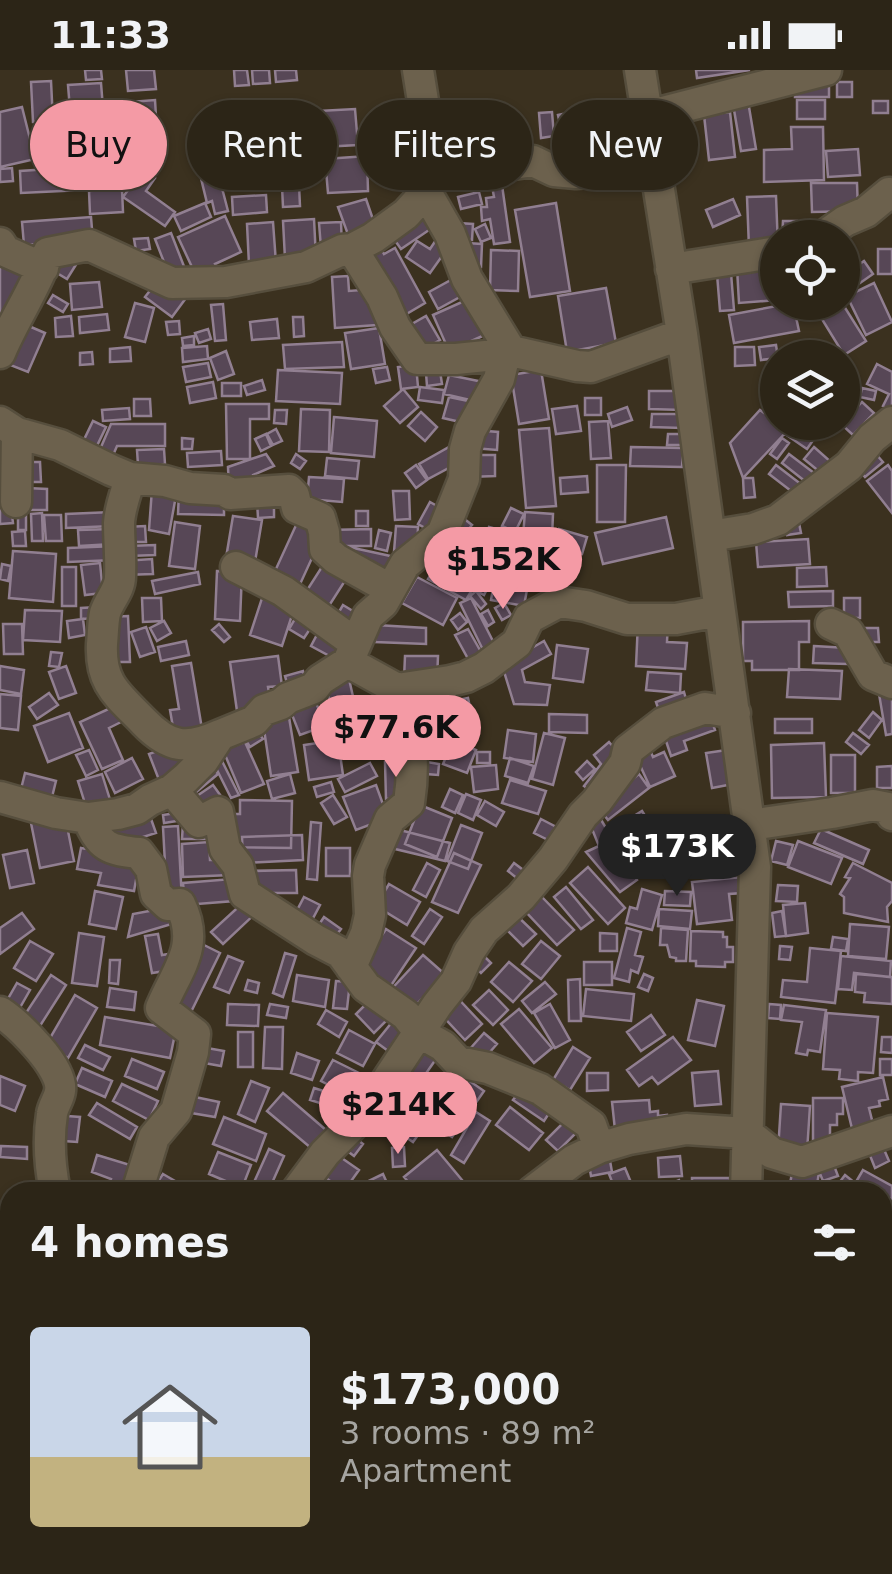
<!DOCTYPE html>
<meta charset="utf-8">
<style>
:root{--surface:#2c2517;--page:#383124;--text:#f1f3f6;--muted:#a6a5a1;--line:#484236;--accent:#f49aa5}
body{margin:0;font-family:"DejaVu Sans",sans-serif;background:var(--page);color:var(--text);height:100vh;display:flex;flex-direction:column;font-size:38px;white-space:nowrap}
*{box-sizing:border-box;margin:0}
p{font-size:32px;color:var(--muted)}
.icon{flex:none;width:55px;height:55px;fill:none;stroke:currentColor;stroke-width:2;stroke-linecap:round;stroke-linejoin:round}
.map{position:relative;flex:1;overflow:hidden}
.drawer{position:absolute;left:0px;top:1112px;width:892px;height:392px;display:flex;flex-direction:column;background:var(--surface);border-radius:30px 30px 0 0;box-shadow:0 2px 8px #0004,0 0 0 2px var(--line)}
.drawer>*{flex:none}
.top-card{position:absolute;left:30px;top:30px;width:832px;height:90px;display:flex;gap:20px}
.tools{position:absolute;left:760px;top:150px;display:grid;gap:20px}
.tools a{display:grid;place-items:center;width:100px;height:100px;border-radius:50%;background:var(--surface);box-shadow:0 2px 8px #0004,0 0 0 2px var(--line);font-size:50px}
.price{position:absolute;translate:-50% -85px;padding:0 22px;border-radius:35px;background:var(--accent);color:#111;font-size:32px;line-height:65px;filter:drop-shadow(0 2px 5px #0008)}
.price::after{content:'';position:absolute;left:50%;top:60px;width:30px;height:22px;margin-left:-15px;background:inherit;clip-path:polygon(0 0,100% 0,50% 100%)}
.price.on{background:#222;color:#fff}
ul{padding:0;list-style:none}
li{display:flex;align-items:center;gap:30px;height:250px;padding:0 30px}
li span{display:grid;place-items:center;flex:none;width:280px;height:200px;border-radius:10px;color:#555}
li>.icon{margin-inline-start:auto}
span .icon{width:120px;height:120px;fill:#fffc;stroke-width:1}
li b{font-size:42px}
h2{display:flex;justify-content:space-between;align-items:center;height:120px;padding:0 30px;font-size:42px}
.pill{padding:0 35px;border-radius:45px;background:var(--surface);box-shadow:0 2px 8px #0004,0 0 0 2px var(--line);font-size:35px;line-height:90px}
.pill.on{background:var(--accent);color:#111}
.status{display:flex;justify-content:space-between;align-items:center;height:70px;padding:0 50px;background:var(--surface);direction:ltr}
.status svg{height:28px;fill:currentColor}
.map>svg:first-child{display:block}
.building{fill:#574756;stroke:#917f91;stroke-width:2.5}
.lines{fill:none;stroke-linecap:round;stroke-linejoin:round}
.street-casing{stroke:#564e3d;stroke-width:35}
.street{stroke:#6c614d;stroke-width:30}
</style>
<div class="status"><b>11:33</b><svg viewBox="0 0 49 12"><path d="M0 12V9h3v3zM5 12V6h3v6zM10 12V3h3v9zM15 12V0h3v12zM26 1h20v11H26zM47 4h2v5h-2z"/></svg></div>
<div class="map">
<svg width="892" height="1504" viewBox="0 0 892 1504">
<rect width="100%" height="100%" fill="#3b311f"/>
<path class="building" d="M85,0H101L102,9L86,10Z
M126,0H154L156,19L128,21Z
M234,0H247L249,15L235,16Z
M252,0H269L270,13L253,14Z
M275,0H296L297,10L276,12Z
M696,0H750L697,8Z
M51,11L53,51L33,52L31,12Z
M837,12H852V27H837Z
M101,13L103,38L70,40L68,15Z
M795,15H829V27H795Z
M155,30L157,62L121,65L118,33Z
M797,30H825V49H797Z
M748,31L756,79L741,81L733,34Z
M873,31H888V43H873Z
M611,34L620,83L568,93L558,45Z
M22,37L35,89L0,97V42Z
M355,39L358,75L303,78L300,42Z
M552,42L554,66L541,68L539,43Z
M730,42L735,87L709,90L704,45Z
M114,47L117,78L78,81L76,49Z
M283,49V61L237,64V52Z
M791,57H823L824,110L764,112V80L792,79Z
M518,58L521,74L502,78L499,62Z
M495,73L498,85L484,88L481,77Z
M73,75L74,86L40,89L39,77Z
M148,77L150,96L122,99V108L89,110L88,83Z
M858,79L860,105L828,107L826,81Z
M367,86L368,121L328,123L325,89Z
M216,95L228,141L215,144L212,131L207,133L199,100Z
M80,97L82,120L21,123L20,101Z
M12,98L13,111L0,112V99Z
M143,99L155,108L146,121L175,142L165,156L123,127Z
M811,113H857L858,141L812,142Z
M299,115L300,136L283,137L282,116Z
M502,115L510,172L494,174L490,149L482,151L481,137H487L486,128L494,127L492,116Z
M122,119L123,142L90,144L89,121Z
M479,122L482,134L461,139L458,127Z
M266,125L267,142L233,145L232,127Z
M776,126L778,177L749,178L747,127Z
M366,129L377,161L350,170L338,137Z
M733,129L740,145L713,157L706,140Z
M205,133L211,147L181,161L174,146Z
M556,133L570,221L530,227L515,140Z
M421,141L432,158L401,179L389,162Z
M225,146L241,182L215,194L218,201L198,210L178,167Z
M91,147L93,171L24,175L22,152Z
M314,149L316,188L285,189L283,151Z
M783,151H797V168H782Z
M273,152L276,193L249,195L247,154Z
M341,152L342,177L321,178L319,153Z
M458,153L473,154L472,170L456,169Z
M485,154L491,168L481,172L475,159Z
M171,163L187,204L171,210L155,169Z
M440,164L452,172L430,203L406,187L417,171L430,179Z
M148,168L150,179L136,181L134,169Z
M378,173L384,184L395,178L425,233L398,249L361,182Z
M466,173L482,174L481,197H465Z
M878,179H892V204H878Z
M491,180L519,181L518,221L490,220Z
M63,183L77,193L67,209L52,200Z
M0,184L27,206L12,225L22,233L0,259Z
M864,191L873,204L850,220L842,206Z
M778,195V230L739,233L737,198Z
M731,203L734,240L720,241L717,204Z
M460,205L469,222L438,239L429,222Z
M348,206L349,221L375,219L377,255L335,258L332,207Z
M159,209L186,228L172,247L145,227Z
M99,212L102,237L72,240L70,214Z
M874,213L892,252L866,265L847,226Z
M606,218L616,273L567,282L558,226Z
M53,225L68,234L63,242L48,233Z
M471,228L487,264L449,281L433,245Z
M800,232H829L809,245Z
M135,233L154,238L145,272L125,267Z
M793,233L799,261L734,273L729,245Z
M842,233L866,271L844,285L820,246Z
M223,234L226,270L215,271L211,235Z
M107,244L109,260L80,263L79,247Z
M71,246L73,266L56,267L55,248Z
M426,246L440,270L417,283L403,259Z
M293,247H303L304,266L294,267Z
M277,249L279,268L252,270L250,252Z
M17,251L45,263L28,302L0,291Z
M179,251L180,264L168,265L166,252Z
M379,258L385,294L351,299L345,263Z
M208,259L211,269L199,273L195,263Z
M194,266V275L183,276L182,268Z
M342,272L344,297L285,299L283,275Z
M776,275L778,288L761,290L759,277Z
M207,276L208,289L183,292L182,278Z
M130,277L131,291L110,292V279Z
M735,277H754L755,295L735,296Z
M226,281L234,304L218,310L210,288Z
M92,282L93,294L80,295V283Z
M208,293L211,307L186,312L183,297Z
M877,294L892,302V340L883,336L889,324L867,314Z
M416,295L418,317L401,319L398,297Z
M387,297L390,310L376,313L373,299Z
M278,300L342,303L340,334L276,331Z
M541,300L549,349L519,354L511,305Z
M440,301L442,314L427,316L426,303Z
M449,305L488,313L483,333L444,324Z
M262,310L265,320L247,325L244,316Z
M213,312L216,328L190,333L187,317Z
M222,313H241V326H222Z
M420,317L444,320L442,333L418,330Z
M862,318L876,321L874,330L860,327Z
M403,319L418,337L400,353L384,336Z
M848,320L857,328L842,341V326Z
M649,321H683V340L649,339Z
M449,327L478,333L473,355L443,348Z
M585,328H601V345H585Z
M134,329H150L151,346H134Z
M862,332L874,343L853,365L841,354Z
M226,334H269V349H250V389H227Z
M577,336L581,361L556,364L552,339Z
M627,337L632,350L612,357L608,344Z
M129,338L130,349L103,351L102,340Z
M301,339L330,340L329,382L299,381Z
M275,340H287L286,354L274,353Z
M760,340L788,360L743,408L730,373Z
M421,342L437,357L425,371L408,356Z
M652,344H682V358L651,357Z
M334,347L377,351L374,387L331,383Z
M93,351L106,357L92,386L79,380Z
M608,351L611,388L591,389L589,352Z
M793,352H803L818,363L807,379L785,364Z
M111,354H165V376H117L111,390L98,384Z
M549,358L556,436L526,438L519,360Z
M276,359L282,371L273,375L267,364Z
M475,360L498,362L497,380L473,378Z
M266,364L271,376L261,381L255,369Z
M668,364H683V375H667Z
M182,368L193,369L192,379H182Z
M782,368L789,373L777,389L770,384Z
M449,377L458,393L428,409L419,394Z
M631,377L683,378L682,397L630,396Z
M814,377L831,392L821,403L804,389Z
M164,379L165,394L138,395L137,380Z
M221,381L222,395L188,397L187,383Z
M875,383L883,392L865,407L857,398Z
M266,384L274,396L253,405V421H229L228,397Z
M296,384L306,391L300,399L291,393Z
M789,384L814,403L806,412L782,393Z
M469,385H495V406L469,407Z
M327,388L359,391L357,409L325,406Z
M25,392H40L41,412H26Z
M416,395L427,410L416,418L405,403Z
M597,395H626L625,452H597Z
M776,395L802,415L795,424L769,404Z
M888,395L892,401V443L867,411Z
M587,406L588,422L561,424L560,408Z
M309,407L344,409L342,432L307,429Z
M743,408H753L755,427L744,428Z
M27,418L47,419V440H27Z
M152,419L177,420L169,464L149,460Z
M179,421L224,423V445L178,444Z
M393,421H409L410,449L395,450Z
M274,430V447L258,448L257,431Z
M430,432L446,441L434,463L418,454Z
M11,436L13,453L0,454V437Z
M511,438L524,444L515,462L502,456Z
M356,441H368V456H356Z
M112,442L113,456L66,458V444Z
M525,442L553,444L552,468L523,466Z
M26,443V460H18V444Z
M42,443L43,471H32L31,444Z
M458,444L472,455L461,468L448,458Z
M44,445H61L62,471H46Z
M233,446L262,450L254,498L225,494Z
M666,447L673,478L603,494L595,463Z
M798,448L801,463L787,465L784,450Z
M175,452L200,456L195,499L169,496Z
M297,453L323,464L296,523L270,512Z
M145,456L146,472H127L126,457Z
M396,456L418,457L417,483L394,482Z
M489,457L514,464L510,479L485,472Z
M112,459L113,474L79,476L78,460Z
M371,459V476H328V460Z
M559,459L587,467L582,484L553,476Z
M379,460L391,463L387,481L375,478Z
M25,461L26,476H13L12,462Z
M808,469L810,494L758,497L756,472Z
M517,472L561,481L554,514L511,505Z
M473,473L512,485L506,505L467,494Z
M155,475V485L129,486L128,476Z
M115,476V490L68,492V478Z
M349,477L395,487L392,502L346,491Z
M13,481L56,484L53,532L9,528Z
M441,487L479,508L466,530L428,509Z
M152,489L153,504L123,505V491Z
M327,489L350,503L325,542L302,528Z
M100,493L103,523L85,525L81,495Z
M2,494L11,496L8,511L0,509Z
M62,497H76V536H62Z
M826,497L827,516L797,517V498Z
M217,501L242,502L240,551L215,549Z
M198,502L200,514L155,524L152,511Z
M484,503L493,508L484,525L475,520Z
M417,507L457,528L443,555L402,533Z
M495,508L528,514L524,536L491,530Z
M476,521L486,534L481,539L470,526Z
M833,521V536L789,537L788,522Z
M263,525L295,536L282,576L250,565Z
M142,528H161L162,551L143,552Z
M471,528L497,579L485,584L460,533Z
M844,528H860V548H844Z
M504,533L511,545L502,550L495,538Z
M343,535L361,546L351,562L333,552Z
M97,537L98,548L81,549V538Z
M25,540L62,541L60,572L23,570Z
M300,540L316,550L304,568L289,559Z
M488,540L494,552L488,556L481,544Z
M460,543L467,552L458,560L451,550Z
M128,546L130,592H109L107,547Z
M83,549L85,565L69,568L67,551Z
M164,551L171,563L157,571L150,558Z
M809,551V572H799V600H752V591H743V552Z
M638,552L668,553L667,572L687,573L685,599L636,596Z
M3,554H22L23,584H4Z
M219,554L230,567L224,572L212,560Z
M376,555L426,558V574L375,572Z
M146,557L155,582L140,587L131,562Z
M321,557L347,572L337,590L311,576Z
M865,558H878L879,572H866Z
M468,559L485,589L472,596L455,565Z
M186,571L189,585L161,591L158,577Z
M544,571L551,584L522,600L525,612L550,615L547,635L514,634L502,595Z
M557,575L588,579L583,612L553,608Z
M814,576L848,578L847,594L813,593Z
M51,582L62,583L59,597L49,596Z
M278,586L282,616L268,617L270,628L253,630L255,646L238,648L230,592Z
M405,586H438L437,610L404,609Z
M191,593L203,665L175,669L170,640L179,639L172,596Z
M0,596L24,600L21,624L0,620Z
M66,596L76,623L59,629L49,602Z
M789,599L842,601L840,629L787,627Z
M303,601L308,620L290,624L285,606Z
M648,602L681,604L680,623L646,620Z
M349,609L357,644L334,649L326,615Z
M437,618L440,638L409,642L406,623Z
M312,622L325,656L300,665L287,632Z
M684,622L688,636L661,647L656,632Z
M49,623L58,635L37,649L29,637Z
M892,623V664L886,665L879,624Z
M0,624L21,626L18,660L0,658Z
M468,628L475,660L450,665L443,633Z
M115,636L123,651L109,658L123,690L102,699L80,652Z
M288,641L298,702L271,706L262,646Z
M709,642L715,660L684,671L687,680L671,686L662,659Z
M873,642L882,650L869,668L859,660Z
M69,643L83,678L48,692L34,656Z
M549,644L587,645V663L549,662Z
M384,646L405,647L404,661H384Z
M775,649H812V663H775Z
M255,658L263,669L250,677L243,666Z
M508,660L536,664L533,692L504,688Z
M544,663L565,668L553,715L532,709Z
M853,663L869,675L861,684L846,672Z
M384,669H402L403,686L385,687Z
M338,670L343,705L309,710L304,675Z
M453,671L476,680L467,703L443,694Z
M245,672L264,714L241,723L223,680Z
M609,672L624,689L596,725L584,716L601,694L594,685Z
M647,673L653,687L664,682L675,706L650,717L633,680Z
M824,673L826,727L772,728L771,675Z
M176,674L187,704L161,715L149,684Z
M89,680L98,700L86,706L76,685Z
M727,680L733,714L712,718L706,683Z
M477,682H490V693H477Z
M218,683L239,725L231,728L210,686Z
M831,685H855V723H831Z
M132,688L143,709L115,723L105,702Z
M510,688L534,696L528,713L505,706Z
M587,691L595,699L583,710L576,702Z
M385,692H406L407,728L386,729Z
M427,692L439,694L438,705L426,704Z
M208,693L218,704L189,728Z
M370,693L377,706L345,722L338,709Z
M496,695L498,719L474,722L471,697Z
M892,696V718H877V697Z
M25,703L56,711L50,735L19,727Z
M102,704L112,736L88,743L78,711Z
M290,704L295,723L272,729L267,711Z
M639,704L649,718L608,750L597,736Z
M510,710L546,721L538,744L502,733Z
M331,712L334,722L317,727L314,717Z
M213,715L223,729L198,747L188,732Z
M376,715L388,748L356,760L343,727Z
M450,719L463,725L455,743L442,737Z
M466,724L481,730L473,750L458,743Z
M333,725L347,747L334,754L321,733Z
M240,730L292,731L291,778L227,777L228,744H240Z
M485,731L504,742L496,756L477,745Z
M420,735L452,748L437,787L405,774Z
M642,741L649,752L633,763L626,751Z
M176,743L177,751L164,753L163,745Z
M65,746L74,791L40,798L31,753Z
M150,746L156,763L111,777L106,760Z
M600,748L637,810L620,822L586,782L599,776L590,754Z
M541,749L566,762L540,784L548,770L534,763Z
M311,752L321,753L317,810L307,809Z
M183,753L217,769H182Z
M461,755L482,763L468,799L447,791Z
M178,756L182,831H167L163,757Z
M396,759L450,773L445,791L391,778Z
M821,759L869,780L863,794L814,773Z
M732,760L742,799L720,805L710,766Z
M302,765L303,790L243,793L242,767Z
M776,771L793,775L787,795L771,791Z
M798,771L842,788L831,814L788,797Z
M209,772L210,790H231V805L183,807L182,774Z
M708,775L717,801L700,807L691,780Z
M81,778L140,788L134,821L98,815L101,803L77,799Z
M326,778H350V806H326Z
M27,780L34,813L10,818L3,785Z
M680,780L693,799L674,813L661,793Z
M454,783L481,795L458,843L432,832Z
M427,793L440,800L426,827L413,820Z
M514,793L526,802L519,810L508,801Z
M853,793L892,813V831L887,837L888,852L844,843V827L840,824L850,808L845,807Z
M588,797L625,838L608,854L570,813Z
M296,800L297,823H248V801Z
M742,807L743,823L729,824L732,850L697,854L692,812Z
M232,809L234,831L185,835L183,813Z
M389,814L420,832L407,855L376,836Z
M778,815L798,816L797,832L776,831Z
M566,817L593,850L581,859L554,827Z
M642,819L662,825L652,860L626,853L630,837L637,839Z
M95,821L123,827L116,859L89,854Z
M665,821L691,822L690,836L664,835Z
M541,826L574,860L557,875L525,841Z
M304,827L320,835L311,852L295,844Z
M246,830L258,841L223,874L211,862Z
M805,833L808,863L786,866L783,835Z
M176,836L185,850L128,867L133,844Z
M430,839L442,847L424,874L412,866Z
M659,839L692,841L690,859L658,856Z
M782,841L786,866L775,867L772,843Z
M513,842L536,864L523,876L501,854Z
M22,843L34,859L0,884V858Z
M324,847L341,859L332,871L316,859Z
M850,854L889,857L886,889L848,886Z
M627,858L641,862L635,885L643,887L638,903L631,900L629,912L614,908Z
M661,858L688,860L686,891H676V888L670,887L667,875H660Z
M386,859L416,878L388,920L358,901Z
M691,861L723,862V867H727V877H733V892H725V897L696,896V891H690Z
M79,863L104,867L97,916L72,913Z
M600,863L617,864V881H600Z
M158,864L162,885L175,883L178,899L152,903L145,866Z
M833,867L848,869L846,881L831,879Z
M30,871L53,884L36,911L14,898Z
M196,871L220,883L190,944L166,932Z
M541,871L560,886L541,909L522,894Z
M780,876L792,877L790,890L779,889Z
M810,878L841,881L835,933L781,927L783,910L807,912Z
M477,879L491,893L481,903L468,889Z
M285,883L296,886L283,927L273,923Z
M423,885L448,907L432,918L416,935L387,924Z
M228,886L243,892L229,923L214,917Z
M841,886L891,891L890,907L854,903L852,920L838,919Z
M110,890H120L118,914L109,913Z
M509,892L532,911L513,932L491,912Z
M584,892H612V915H584Z
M644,904L653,908L648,921L638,917Z
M856,904L892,907V934L864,932L865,923L855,922Z
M51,905L66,915L38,959L22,949Z
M297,905L329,910L325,937L293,931Z
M580,909L581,951H569L568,910Z
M248,910L259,913L257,923L245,920Z
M336,911L350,912L347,939L333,938Z
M545,912L556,924L532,943L522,931Z
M17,913L30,920L18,941L5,934Z
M110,918L136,922L134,940L107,937Z
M586,919L634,924L631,951L583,946Z
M489,920L508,940L493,955L473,935Z
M452,922L482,954L465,970L435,938Z
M75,925L97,938L68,988L46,975Z
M697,930L724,936L715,976L688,970Z
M369,931L387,950L374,963L356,944Z
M228,934L259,935L258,956L227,955Z
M270,934L288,937L286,948L267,945Z
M550,934L570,970L555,978L534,943Z
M769,934L781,935L780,949L768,948Z
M784,935L826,940L820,982L808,980L807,985L796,983L802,952L781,950Z
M519,939L552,978L534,993L501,954Z
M326,940L347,952L339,967L318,954Z
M827,943L878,947L873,1003L858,1002V1011L839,1009L840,1000L823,999Z
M651,945L665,965L641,981L627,962Z
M397,946L416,960L395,986L376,972Z
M105,947L176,959L170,988L100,975Z
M265,957H283L282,999L263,998Z
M349,960L375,974L363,996L337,983Z
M238,962H253V997H238Z
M484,963L497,974L481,992L468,981Z
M673,967L691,990L658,1014L652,1007L639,1016L627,1000Z
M882,967H892V983L881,982Z
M85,975L110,987L103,1000L78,988Z
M415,975L436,989L402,1038L381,1024Z
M573,977L590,988L570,1020L553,1010Z
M207,978L224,981L221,996L204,993Z
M297,983L319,991L312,1010L291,1003Z
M132,989L164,1002L157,1019L125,1006Z
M880,989H892V1005H880Z
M333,990L367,1007L356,1029L321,1011Z
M82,998L112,1011L105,1027L75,1014Z
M718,1001L721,1034L695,1036L692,1003Z
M458,1003L484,1021L452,1067L426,1050Z
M587,1003H608V1020L587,1021Z
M0,1006L25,1016L15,1041L0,1035Z
M883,1007L888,1029L879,1031L880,1036L869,1038L875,1062L854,1067L842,1017Z
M251,1011L269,1018L255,1052L238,1044Z
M122,1014L158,1031L149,1050L113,1031Z
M421,1017L435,1027L420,1048L406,1039Z
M523,1017L553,1037L544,1051L513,1030Z
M314,1018L340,1026L336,1038L310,1030Z
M283,1023L326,1060L311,1078L267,1041Z
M195,1027L219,1032L215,1047L191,1043Z
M813,1028H843V1044H837V1055H830V1071H813Z
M649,1030L650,1042L658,1041V1046L667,1045L668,1056L615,1060L612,1032Z
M97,1033L137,1057L130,1069L89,1045Z
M781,1034L810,1036L807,1082L778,1081Z
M510,1037L543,1063L529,1080L496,1055Z
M393,1042L421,1061L413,1072L385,1053Z
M476,1042L490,1051L464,1093L451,1085Z
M67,1046L80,1047L77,1072L64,1071Z
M224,1047L266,1064L256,1091L213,1074Z
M567,1049L578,1061L558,1081L546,1070Z
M352,1065L363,1074L354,1086L342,1077Z
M1,1076L27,1077V1089L0,1087Z
M404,1077L405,1096L393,1097L392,1078Z
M883,1077L889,1091L875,1098L869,1083Z
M269,1079L284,1086L268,1122H253L250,1121Z
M437,1080L472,1122H417L404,1107Z
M218,1082L251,1095L242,1118L209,1104Z
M333,1082L359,1100L344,1121L319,1103Z
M97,1085L140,1098L133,1122H107L111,1109L92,1102Z
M609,1085L612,1102L591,1106L588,1089Z
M680,1086L682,1106L659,1107L658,1088Z
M833,1093L838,1106L823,1111L818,1099Z
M625,1098L635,1122H608L606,1117L613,1114L609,1104Z
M793,1098L819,1102L816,1122L789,1119Z
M863,1100L892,1116V1127L882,1144V1122H850Z
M163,1104L194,1122H151Z
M383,1104L391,1122H356L354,1118Z
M845,1105L855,1113L848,1122L836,1117Z
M692,1108H730V1122H692Z
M569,1109L583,1122H555Z
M679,1110L685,1122H639L656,1114L658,1119Z
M892,1138V1160L883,1155Z
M882,1158L892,1166V1193L888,1198L882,1193Z
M0,1225L10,1226V1247L0,1246Z
M2,1253L10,1255V1289L0,1286Z
M886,1273H892V1302H886Z
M882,1277H884L885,1321H882Z
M0,1303L10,1304L8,1323L0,1322Z
M882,1324L892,1326L886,1353L882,1352Z
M4,1357L10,1358V1374L0,1372Z
M888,1364H892V1403L882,1402V1383H885Z
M0,1382L10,1384V1413L0,1411Z
M882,1403L892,1404V1439L882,1438Z
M0,1451L10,1452V1480L0,1479Z
M882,1459L892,1461V1504L853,1501L854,1495H882Z
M0,1490L10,1491V1495L64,1497V1504H0Z
M140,1495H188L186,1504H139Z
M313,1495H393L392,1504H312Z
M403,1495H444L443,1504H402Z
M535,1495H610L609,1504H535Z
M733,1495H776L774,1504H731Z
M778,1495H815L814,1504H777Z
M818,1495L834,1497L833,1504H816Z
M613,1496L658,1498V1504H613Z"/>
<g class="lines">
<defs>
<path id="street" d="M418,0L435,106L426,122L450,164L467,209L511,281L577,296L591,297L682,264
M640,0L682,264L755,797L746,1122
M647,46L826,0
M435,106L533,91L554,101L576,103L615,100L652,77
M821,168L845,151L866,142L889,123
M0,173L5,181L43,198
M352,179L382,227L395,257L417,289H456L505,284
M671,199L778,182
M0,283C14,249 36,218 48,183L89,175L172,213L226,212L306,197L342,180L352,179L373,168L406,144L426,122
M0,352L17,363L60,375L111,400L130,408L165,411L190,418L224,420L230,424L289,420L294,425L297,438L320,448L324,462L325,479L336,489L390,519
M130,408C126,423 120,437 119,453C119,471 121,489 120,507C120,520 109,530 105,543C103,552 103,564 102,574C100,614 118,625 144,652C169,678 187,680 220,665
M16,432L17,363
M710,466L753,459L778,450L849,396L872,368L892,352
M236,497L283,521L355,573
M831,554L848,562L873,605L892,613
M348,592L368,546L383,533L405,494L442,464L464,409L465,379L470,361L499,309L505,284L511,281
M172,720L199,752L218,742L225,779L238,796L245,824L316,870L341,883L366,917L406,945L420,963L443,976L458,992L488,998L540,1019L591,1055L599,1078
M0,727L56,743L88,748L118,744L137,739L150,730L172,720L186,708L203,691L220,665L254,651L264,640L281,634L288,628L314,618L320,610L348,592L397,619L450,611L466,607L484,598L517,573L529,548L559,532L586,536L627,549H676L719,541
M88,748C100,777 108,780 139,783L151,799L156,824L168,835L180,834C201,877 177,899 161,938L195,964L193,982L176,1041L154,1067L137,1122
M750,755L832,743L873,735L888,738L892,745
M351,897L366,863L370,845L368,806L370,795L390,749L409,733C415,694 412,656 397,619
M0,942C18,954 64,998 60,1021C59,1029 53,1036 52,1044C48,1069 50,1097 55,1122
M296,1122L325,1083L366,1042L437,935L456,911L469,882L484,860L521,827L553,789L583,745L597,731L625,693L628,680L663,653L705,638L735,643
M532,1122L574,1090L599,1078L629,1069L686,1059L747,1063L772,1083L802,1092L892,1061
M0,1208L10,1209
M82,1504L84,1495
M288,1504L289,1495
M497,1504L499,1495
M699,1504L701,1495"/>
</defs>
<use href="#street" class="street-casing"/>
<use href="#street" class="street"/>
</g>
</svg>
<div class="tools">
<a><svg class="icon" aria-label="locate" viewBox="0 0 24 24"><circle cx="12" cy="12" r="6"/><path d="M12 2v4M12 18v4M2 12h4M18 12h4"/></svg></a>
<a><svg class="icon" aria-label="layers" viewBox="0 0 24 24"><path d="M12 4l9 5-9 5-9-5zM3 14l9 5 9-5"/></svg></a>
</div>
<b class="price" style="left:503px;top:542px">$152K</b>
<b class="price" style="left:396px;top:710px">$77.6K</b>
<b class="price on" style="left:677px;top:829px">$173K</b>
<b class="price" style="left:398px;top:1087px">$214K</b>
<div class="top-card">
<a class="pill on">Buy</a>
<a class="pill">Rent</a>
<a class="pill">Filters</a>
<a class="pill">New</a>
</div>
<section class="drawer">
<h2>4 homes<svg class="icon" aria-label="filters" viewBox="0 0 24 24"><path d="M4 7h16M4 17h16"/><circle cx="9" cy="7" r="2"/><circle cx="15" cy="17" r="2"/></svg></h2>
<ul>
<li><span style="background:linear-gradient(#c9d6e8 65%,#c2b280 0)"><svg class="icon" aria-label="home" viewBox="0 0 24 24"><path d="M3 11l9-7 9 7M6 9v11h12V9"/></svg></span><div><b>$173,000</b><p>3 rooms · 89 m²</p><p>Apartment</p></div></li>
</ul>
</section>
</div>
